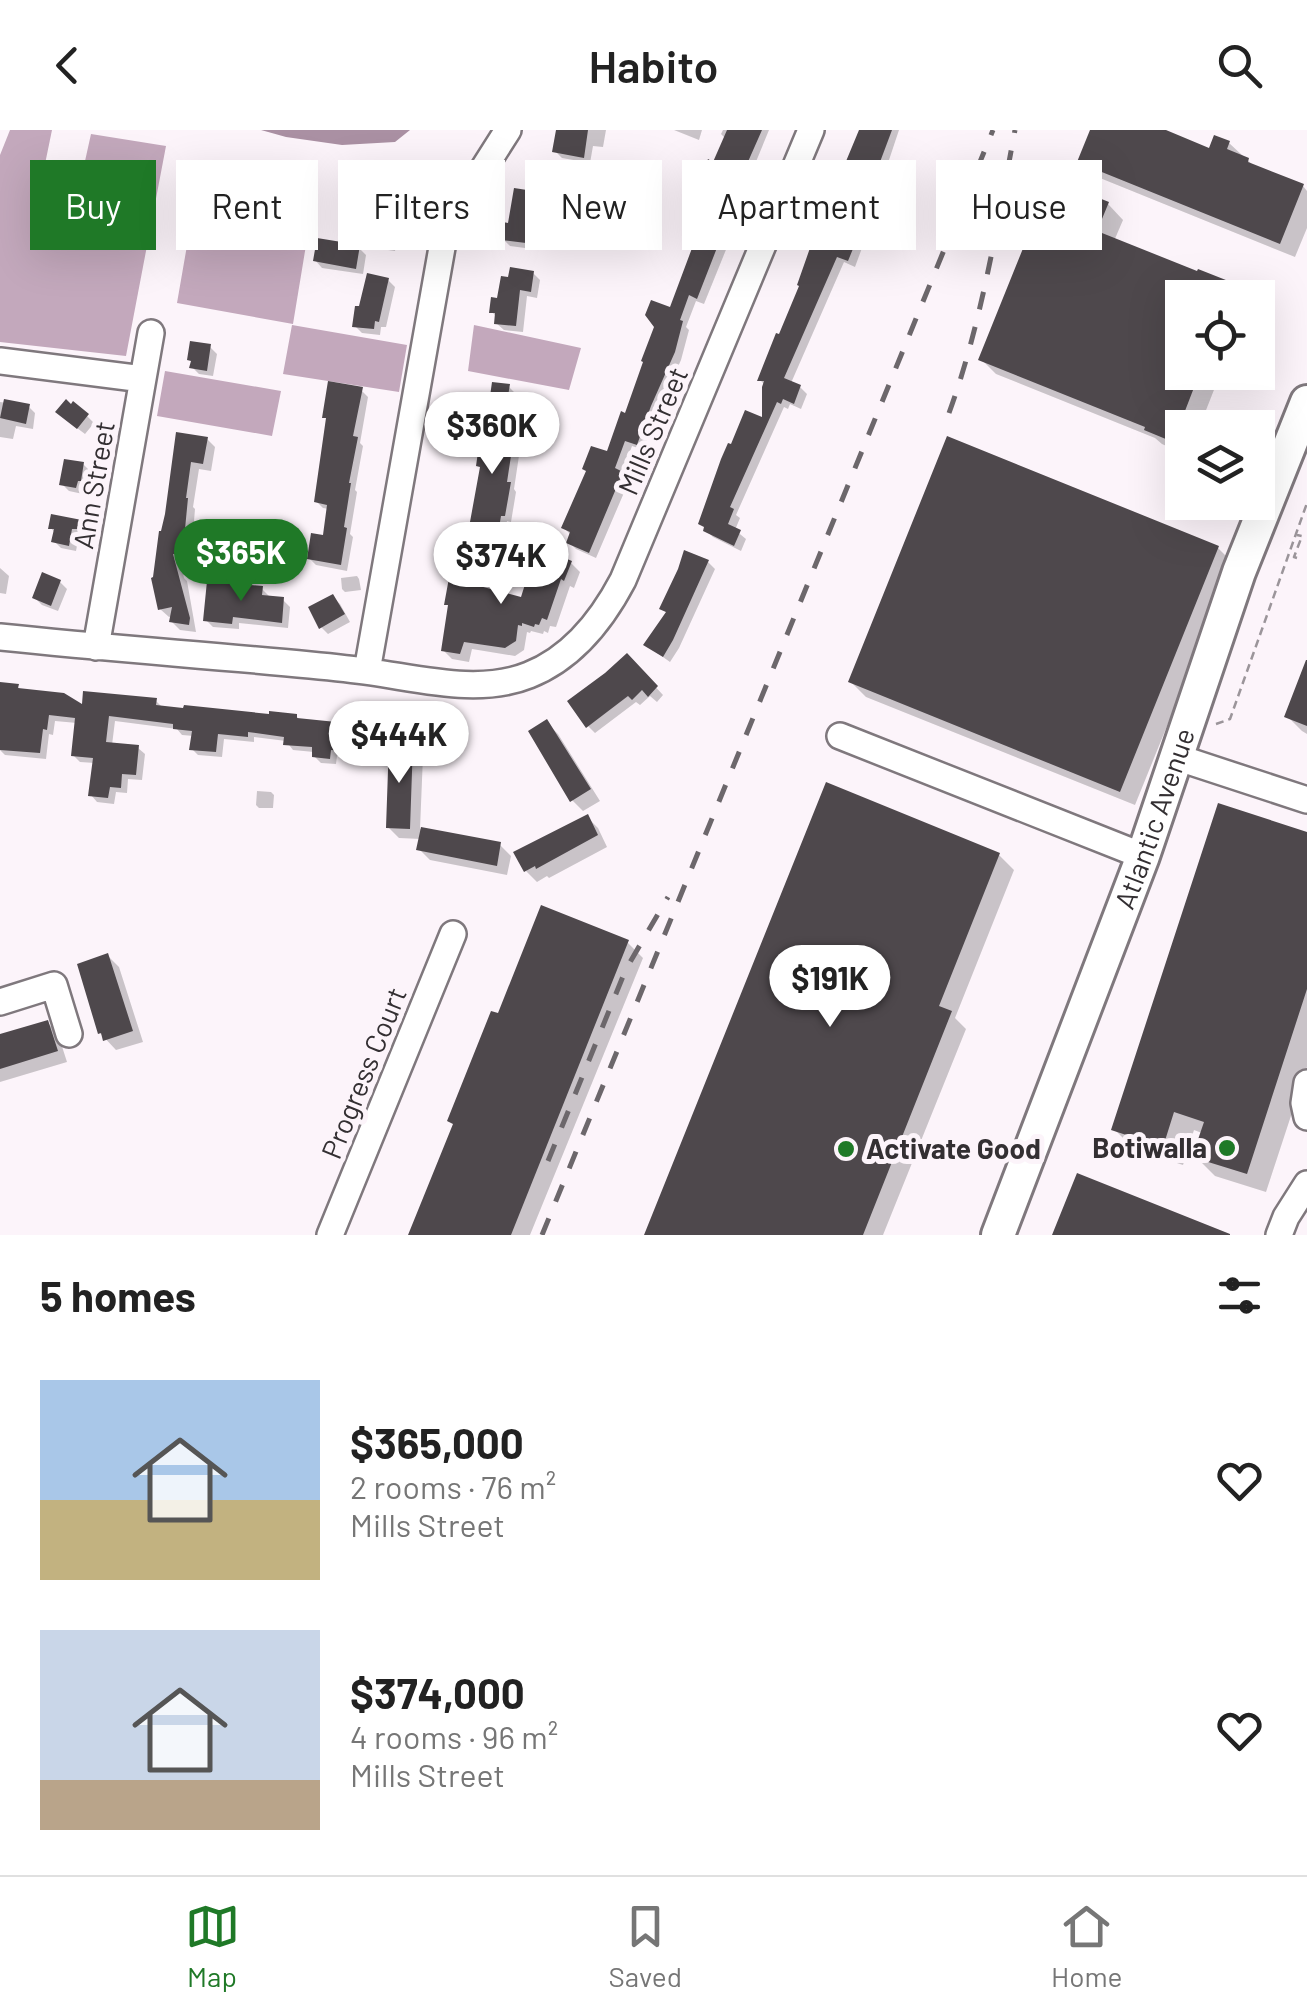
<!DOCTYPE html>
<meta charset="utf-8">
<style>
:root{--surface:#fff;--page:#f2f2f2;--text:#222;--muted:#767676;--line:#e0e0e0;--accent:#1f7927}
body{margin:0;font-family:Barlow,sans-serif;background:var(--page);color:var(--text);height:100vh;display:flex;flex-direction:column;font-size:38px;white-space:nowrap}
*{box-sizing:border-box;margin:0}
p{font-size:32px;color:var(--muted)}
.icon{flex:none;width:55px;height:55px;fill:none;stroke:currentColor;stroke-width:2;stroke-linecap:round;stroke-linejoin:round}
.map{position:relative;height:1105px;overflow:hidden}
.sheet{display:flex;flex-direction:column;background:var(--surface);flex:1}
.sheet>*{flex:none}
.hud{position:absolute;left:30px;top:30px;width:1248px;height:90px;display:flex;gap:20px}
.controls{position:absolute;left:1165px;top:150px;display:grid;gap:20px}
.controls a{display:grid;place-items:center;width:110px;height:110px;border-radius:0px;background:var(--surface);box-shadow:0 10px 40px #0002;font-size:50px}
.price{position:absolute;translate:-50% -85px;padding:0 22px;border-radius:35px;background:#fff;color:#222;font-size:32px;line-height:65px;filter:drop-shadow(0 2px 5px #0008)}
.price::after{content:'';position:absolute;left:50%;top:60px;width:30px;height:22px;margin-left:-15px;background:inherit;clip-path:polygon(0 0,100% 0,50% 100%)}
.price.current{background:var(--accent);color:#fff}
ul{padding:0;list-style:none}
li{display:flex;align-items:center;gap:30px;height:250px;padding:0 40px}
li span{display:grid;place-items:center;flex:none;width:280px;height:200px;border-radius:0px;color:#555}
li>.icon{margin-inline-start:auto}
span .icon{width:120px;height:120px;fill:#fffc;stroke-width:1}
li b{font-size:42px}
h2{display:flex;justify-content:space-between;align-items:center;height:120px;padding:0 40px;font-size:42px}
.chip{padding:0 35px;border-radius:0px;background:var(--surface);box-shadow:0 10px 40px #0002;font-size:35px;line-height:90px}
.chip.current{background:var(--accent);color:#fff}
header{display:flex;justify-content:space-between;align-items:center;height:130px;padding:0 40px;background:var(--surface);font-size:45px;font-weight:600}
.tab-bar{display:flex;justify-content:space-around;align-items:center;height:140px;border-top:2px solid var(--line);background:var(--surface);font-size:28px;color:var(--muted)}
.tab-bar a{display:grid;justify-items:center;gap:5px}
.tab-bar .current{color:var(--accent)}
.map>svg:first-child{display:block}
.forest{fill:#c3a8bc}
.water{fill:#aa90a3}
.shadow{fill:#0003}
.building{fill:#4e484c}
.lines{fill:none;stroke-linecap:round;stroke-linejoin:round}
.minor-casing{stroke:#7f787d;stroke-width:30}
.major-casing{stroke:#7f787d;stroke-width:38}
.path{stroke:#9b959a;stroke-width:2.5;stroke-dasharray:8 5;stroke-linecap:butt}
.minor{stroke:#fff;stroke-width:25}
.major{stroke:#fff;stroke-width:32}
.rail{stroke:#6c676b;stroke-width:5;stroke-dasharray:18 18;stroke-linecap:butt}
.poi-dot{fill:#1f7927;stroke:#fcf4fa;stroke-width:4}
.labels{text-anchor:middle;stroke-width:10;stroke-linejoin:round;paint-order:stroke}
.street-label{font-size:28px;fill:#332f32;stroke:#fcf4fa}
.poi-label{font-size:28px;font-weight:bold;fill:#332f32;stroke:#fcf4fa;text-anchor:end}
</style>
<header><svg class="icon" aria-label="back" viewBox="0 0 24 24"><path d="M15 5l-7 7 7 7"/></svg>Habito<svg class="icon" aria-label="search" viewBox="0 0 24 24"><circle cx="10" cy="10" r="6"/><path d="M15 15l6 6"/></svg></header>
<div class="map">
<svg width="1307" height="1105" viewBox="0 0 1307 1105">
<rect width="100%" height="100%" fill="#fcf4fa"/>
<path class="forest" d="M10,0H52L31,102L68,108L91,4L166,16L126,226L0,212V25Z
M193,81L308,103L293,194L177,173Z
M292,195L407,215L399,262L283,244Z
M474,195L581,218L569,260L468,241Z
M165,241L281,261L272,306L157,286Z"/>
<path class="water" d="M261,0H410L395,12L342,15L286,7Z"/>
<path class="shadow" d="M559,0H606L603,17L593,16L590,33L562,28L555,21Z
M674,0H702L699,10Z
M723,0H769L748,51L750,53L736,85L738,88L736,95L704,174L696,171L686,197L689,200L681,230L657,283L644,320L632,316L622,344L629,351L596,428L576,419L569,412L572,406L564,398L609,324L671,180L718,57L703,47L715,35L726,9L721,4Z
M861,0H899L884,45L892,53L887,66L871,59L849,108L862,118L855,137L844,132L791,253L800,257L807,264L801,279L790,274L788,279L784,277L736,385L740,388L735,400L746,409L741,421L713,407L706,400L765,291V255L760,250L780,207Z
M1092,0H1159L1211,21L1229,13L1255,37L1303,56L1307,61V98L1295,127L1095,46L1080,31Z
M556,40L563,47L561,72L565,75L561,95L544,92L540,120L510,116L503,109L529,63Z
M1108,74L1123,90L1114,111L1234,156L1246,168H1182V242H1221L1199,298H1182V323L1162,314L1155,308L996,244L981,229Z
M391,96L398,103L395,121L374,118L367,111Z
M359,118L366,125L363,144L322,138L315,130Z
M533,143L540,150L537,168L527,166L523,202L504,200L496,193L497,187L492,182L500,171Z
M388,150L395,157L386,197H381L380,205L362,203L355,196Z
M210,217L217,224L213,246L199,244L192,237Z
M509,257L516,264L515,270L521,271L528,278L525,299H523L514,359L516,362L511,392L507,391L499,440L467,437L460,430L468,406L487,304Z
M361,260L368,267L360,313L363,316L355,360L357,362L350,404L353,407L347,441L316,435L309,428L325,407L329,379L323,378L316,371Z
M0,272L28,276L35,283L33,299L16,296L13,309L0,307Z
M87,286L94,293L85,304L65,289Z
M178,304L207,309L215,317L211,341L199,339L193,377L195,379L193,403L198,404L206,412L202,434L180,430L184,448L187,451L196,502L180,500L172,492L173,486L169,487L160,479L163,404Z
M83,334L90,341L87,357L84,356L83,364L69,361L62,354Z
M91,394L98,401L97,405H79L76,421L61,418L54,411L55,403L51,398Z
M1218,418L1233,433L1135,675L866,567L851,552Z
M708,432L715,439L679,518L670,532L646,515L668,484L662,478Z
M571,433L580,442L574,458L570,456L556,497L550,496L548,503L544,501L543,504L531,501L530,503L527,502L524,520L515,526L472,519L469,532L452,529L443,520L450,478L447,474L522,470Z
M0,438L9,446L6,464L0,463Z
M357,446L359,449L361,460L345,462L342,459L341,448Z
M60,452L67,459L58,481L42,475L35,468Z
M262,459L269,466L283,470L290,477L288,498L239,493V499L213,497L206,490Z
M333,467L340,474L350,492L328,504L321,497Z
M627,526L663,565L657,572L650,566L640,575L636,572L595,603L588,596Z
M1307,535V604L1302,601L1287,586Z
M0,554L17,556L22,561L84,578L156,571L164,579L296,586L301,591L345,596L351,602L349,627L337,626L336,634L321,633L314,626V622L293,620L286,611L254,607V612L224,609L222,627L198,625L192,619L194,606L182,605L177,599L115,591L112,615L138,618L145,624L142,650L128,649L127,663L116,662L114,674L97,672L91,665L95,633L80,632L73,625L77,593L55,591L53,605L49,604L46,629L5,625L0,620Z
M547,593L558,604L600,671L583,681L572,670Z
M412,615L423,626L420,699L500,715L511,726L507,745L430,730L419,719L421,709L399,708L388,697Z
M257,661L271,662L274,665L273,678H259L256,675Z
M587,687L598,698L607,717L549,748L547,746L537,752L526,741Z
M1307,704V937L1266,1062L1215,1046L1195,1026L1202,1003L1194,1000L1183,1035L1134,1019L1114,999Z
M999,725L1014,740L955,888L966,899L883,1105H647Z
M628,813L643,828L530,1105H411L499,887Z
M108,826L119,837L143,912L116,920L100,903Z
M47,892L58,904L67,932L0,952V906Z"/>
<path class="building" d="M556,0H588L584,28L552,22Z
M727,0H762L743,43L744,44L730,78H733L729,87L697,169L689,165L680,190L683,191L675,222L651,276L637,315L625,311L615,338L623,342L589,423L566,413L570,402L561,398L586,341L582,339L591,316L607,321L621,281L625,283L643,232L641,231L654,197L645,185L651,170L670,177L716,54L700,48L708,29L713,32Z
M859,0H892L877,40L887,44L880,60L864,54L842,103L857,109L848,131L837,127L784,248L801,255L794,274L783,269L781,274L777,272L730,377L734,379L728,394L741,400L734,416L703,401L704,397L698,394L721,329L728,313L731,314L745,280L762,287V257L764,251H757L776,203L779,204L799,156L797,155L810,118Z
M1090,0H1166L1209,18L1214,5L1230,11L1227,19L1249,28L1248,32L1304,54L1280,114L1077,32Z
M529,35L558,38L555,66H559L555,90L537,87L534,114L501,110L503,92L508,93L514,58L527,60Z
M1051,49L1109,72L1097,101L1197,141L1198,139L1236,154L1230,168H1182V242H1200L1173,312L1144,300L1145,297L978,230Z
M368,89L392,93L388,115L364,112Z
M317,108L360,115L356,139L313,131Z
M510,137L534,141L531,162L520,160L516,196L494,194L495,183H489L491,167L497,168L501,146L508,147Z
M367,143L389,148L379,192L375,191L374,199L352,197L355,176H359Z
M190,211L211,214L207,241L189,238L191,231L187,230Z
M328,251L363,257L353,306L358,307L349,353H351L344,397L347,398L341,435L307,429L311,403L323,405L327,375L314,372L326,288H322Z
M492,252L510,254L508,266L523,268L519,294L516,293L507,352H511L505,386H501L493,434L457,431L462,402L466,403L468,392H470L480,337L476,336L481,301L485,302Z
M4,269L30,274L26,294L0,288Z
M66,269L71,274L73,271L89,284L77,299L55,282Z
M176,302L208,307L203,334L191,332L186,368H188L185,399L199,401L195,427L173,424L190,488L189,495L169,492L172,477L158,480L151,448L153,447L159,401H161L165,384Z
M947,306L1219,416L1120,662L848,552Z
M64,329L84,332L81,351H78L76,358L59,355Z
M51,384L92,392L91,399H72L69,416L51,412L54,399H48Z
M684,420L709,430L673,510L663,527L643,515L666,482L659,479L678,439Z
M547,421L572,431L564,451L561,449L547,490L542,488L539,495L535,494L534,497L522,493V496L518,495L516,511L505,518L464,512L460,524L441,521L448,475H444L449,448L521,467L534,426L544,430Z
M42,442L61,450L51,476L32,468Z
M207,451L263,456L262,465L284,467L282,493L233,487L232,494L203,491Z
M333,464L345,484L319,499L308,477Z
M627,523L658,556L648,567L642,560L632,570L628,566L586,598L567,571L605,543Z
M1306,530H1307V596L1284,587Z
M0,552L19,554L18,558L64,563L82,574L83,561L157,568L156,575L183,578L184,575L269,584V581L297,584V588L346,593L343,621L331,620L330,629L312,627V617L283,615L284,607L248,602V607L218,604L216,622L189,620L192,601L173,599V594L109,586L106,612L139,615L136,645L122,644L121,658L110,657L108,668L88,666L93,628L71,626L75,588L49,585L47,600L43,599L40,623L0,620Z
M547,589L591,659L570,672L528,601Z
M389,612L413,613L410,699L386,698Z
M826,652L1000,723L939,876L952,881L863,1105H644Z
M1218,673L1307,702V859L1247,1044L1192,1027L1204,992L1174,982L1163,1017L1111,1000Z
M588,684L598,705L536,739L535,736L524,742L513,722Z
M421,697L501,712L497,736L416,720Z
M541,775L629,810L511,1105H408L453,994L447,991L491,881L498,883Z
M108,823L133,901L103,911L101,903L98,904L77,834Z
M48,890L58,921L0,939V904Z
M1077,1043L1230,1104V1105H1052Z"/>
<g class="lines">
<defs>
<path id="minor" d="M0,231L143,249
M0,507C103,518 207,525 310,535C331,537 351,539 371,542C421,549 480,565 529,545C572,528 602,490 623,450L811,0
M96,517L151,203
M367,541L443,112L454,85L508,0
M840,606L1143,726
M1176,627L1307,670
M0,872L54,855L69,904
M1307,953L1304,973L1307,987
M330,1105L453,804
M1279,1105L1286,1087L1307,1054"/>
<g id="major">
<path id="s1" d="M998,1105L1143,726L1239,442L1307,272"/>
</g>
</defs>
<use href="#minor" class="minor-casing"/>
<use href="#major" class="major-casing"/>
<path class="path" d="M1297,428L1294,427L1302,406L1297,405
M1216,594L1230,589L1307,373"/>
<use href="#minor" class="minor"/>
<use href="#major" class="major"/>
<path class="rail" d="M949,283C982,192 997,95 1015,0
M548,1031L626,839L668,767
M542,1105L993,0"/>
</g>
<g class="poi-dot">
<circle cx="1227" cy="1018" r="10"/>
<circle cx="846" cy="1019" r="10"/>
</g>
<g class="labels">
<g class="street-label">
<text transform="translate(653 301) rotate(-67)" y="10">Mills Street</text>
<text transform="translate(94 355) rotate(-80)" y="10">Ann Street</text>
<text dy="10" stroke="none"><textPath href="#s1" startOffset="445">Atlantic Avenue</textPath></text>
<text transform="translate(364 943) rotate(-68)" y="10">Progress Court</text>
</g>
<g class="poi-label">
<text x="1207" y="1028">Botiwalla</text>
<text x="866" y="1029" text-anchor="start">Activate Good</text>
</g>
</g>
</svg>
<div class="controls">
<a><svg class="icon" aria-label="locate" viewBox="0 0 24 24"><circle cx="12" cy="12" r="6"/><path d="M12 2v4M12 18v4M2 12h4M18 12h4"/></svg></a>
<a><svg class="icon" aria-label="layers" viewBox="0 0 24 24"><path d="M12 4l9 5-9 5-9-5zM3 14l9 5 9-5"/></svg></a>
</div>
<b class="price" style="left:492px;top:347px">$360K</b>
<b class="price current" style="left:241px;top:474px">$365K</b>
<b class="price" style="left:501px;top:477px">$374K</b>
<b class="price" style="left:399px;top:656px">$444K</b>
<b class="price" style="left:830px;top:900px">$191K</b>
<div class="hud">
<a class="chip current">Buy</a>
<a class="chip">Rent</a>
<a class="chip">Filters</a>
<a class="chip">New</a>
<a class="chip">Apartment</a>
<a class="chip">House</a>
</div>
</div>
<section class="sheet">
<h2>5 homes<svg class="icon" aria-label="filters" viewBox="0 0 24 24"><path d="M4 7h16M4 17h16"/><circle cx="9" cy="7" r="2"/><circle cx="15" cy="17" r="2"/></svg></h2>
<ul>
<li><span style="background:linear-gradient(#a9c7e8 60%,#c2b280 0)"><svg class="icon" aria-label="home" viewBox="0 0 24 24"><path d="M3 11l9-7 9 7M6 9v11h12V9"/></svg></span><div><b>$365,000</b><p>2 rooms · 76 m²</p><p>Mills Street</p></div><svg class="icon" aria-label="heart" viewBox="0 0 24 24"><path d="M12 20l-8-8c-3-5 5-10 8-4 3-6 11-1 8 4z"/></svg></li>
<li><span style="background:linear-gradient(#c9d6e8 75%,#b9a48a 0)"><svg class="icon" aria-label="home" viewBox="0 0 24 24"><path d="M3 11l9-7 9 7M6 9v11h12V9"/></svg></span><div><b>$374,000</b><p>4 rooms · 96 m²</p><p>Mills Street</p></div><svg class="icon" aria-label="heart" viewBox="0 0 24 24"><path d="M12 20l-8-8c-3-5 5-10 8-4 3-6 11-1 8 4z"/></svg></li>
</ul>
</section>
<nav class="tab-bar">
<a class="current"><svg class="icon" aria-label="map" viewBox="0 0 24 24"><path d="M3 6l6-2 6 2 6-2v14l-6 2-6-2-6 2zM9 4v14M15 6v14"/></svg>Map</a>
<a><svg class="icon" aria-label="saved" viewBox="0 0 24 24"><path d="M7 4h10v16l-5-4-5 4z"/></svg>Saved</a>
<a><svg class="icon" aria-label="home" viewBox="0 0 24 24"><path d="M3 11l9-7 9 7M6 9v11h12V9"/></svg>Home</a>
</nav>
